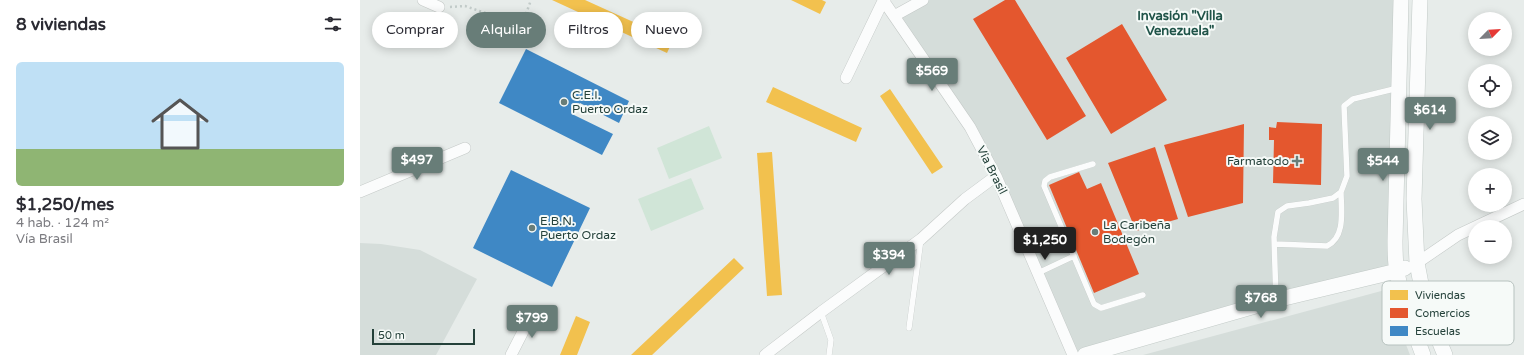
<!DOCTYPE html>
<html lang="es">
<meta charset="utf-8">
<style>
:root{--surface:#fff;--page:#f2f2f3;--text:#2b2b33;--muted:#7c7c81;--line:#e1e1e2;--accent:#687d78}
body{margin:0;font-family:"Varela Round",sans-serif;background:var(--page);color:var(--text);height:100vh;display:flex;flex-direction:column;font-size:15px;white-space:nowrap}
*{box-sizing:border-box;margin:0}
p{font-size:13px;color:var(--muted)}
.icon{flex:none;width:22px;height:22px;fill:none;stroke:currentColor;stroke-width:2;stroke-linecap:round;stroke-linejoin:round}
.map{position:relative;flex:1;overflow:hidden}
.side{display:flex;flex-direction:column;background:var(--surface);width:360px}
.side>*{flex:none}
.hud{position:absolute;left:12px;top:12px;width:380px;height:36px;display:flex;gap:8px}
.needle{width:26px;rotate:66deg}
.buttons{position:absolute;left:1108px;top:12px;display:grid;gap:8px}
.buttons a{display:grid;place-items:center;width:44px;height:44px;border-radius:50%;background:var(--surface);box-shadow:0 2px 10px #0003;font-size:20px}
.scale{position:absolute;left:12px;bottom:10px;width:103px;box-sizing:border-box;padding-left:4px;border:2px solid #24413a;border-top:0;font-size:11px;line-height:14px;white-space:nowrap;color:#24413a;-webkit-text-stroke:3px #f6faf8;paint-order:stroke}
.price{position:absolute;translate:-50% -34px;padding:0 9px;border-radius:4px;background:var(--accent);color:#fff;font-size:13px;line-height:26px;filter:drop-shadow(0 1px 2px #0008)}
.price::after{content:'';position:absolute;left:50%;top:24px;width:12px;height:9px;margin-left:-6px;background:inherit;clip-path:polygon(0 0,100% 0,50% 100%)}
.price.active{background:#222;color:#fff}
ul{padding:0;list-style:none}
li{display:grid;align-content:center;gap:8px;height:212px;padding:0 16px}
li+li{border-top:1px solid var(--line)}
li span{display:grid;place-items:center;height:124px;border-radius:6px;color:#555}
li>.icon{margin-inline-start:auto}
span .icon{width:72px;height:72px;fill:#fffc;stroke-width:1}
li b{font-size:17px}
h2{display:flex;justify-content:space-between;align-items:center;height:48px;padding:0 16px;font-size:17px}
.chip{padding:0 14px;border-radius:18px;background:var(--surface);box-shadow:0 2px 10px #0003;font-size:14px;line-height:36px}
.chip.active{background:var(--accent);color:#fff}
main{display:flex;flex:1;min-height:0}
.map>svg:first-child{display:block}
.built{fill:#d5ddda}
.green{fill:#d0e5d7}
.homes{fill:#f2c14e}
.shops{fill:#e4572e}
.schools{fill:#3f88c5}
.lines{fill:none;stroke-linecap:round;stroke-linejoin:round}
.lane-casing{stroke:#c4c9c7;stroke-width:6}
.street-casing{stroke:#c4c9c7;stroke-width:12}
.secondary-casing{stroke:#c2cac7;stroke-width:16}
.path{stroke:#c2cbc9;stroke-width:2.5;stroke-dasharray:2 3;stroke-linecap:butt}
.lane{stroke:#fbfcfc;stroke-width:5.5}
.street{stroke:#fbfcfc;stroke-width:11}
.secondary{stroke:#fbfcfc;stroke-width:15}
.poi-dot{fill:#687d78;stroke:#f6faf8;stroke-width:1.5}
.labels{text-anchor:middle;stroke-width:4;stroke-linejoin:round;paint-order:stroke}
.poi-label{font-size:12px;fill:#24413a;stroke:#f6faf8;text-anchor:start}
.street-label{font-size:12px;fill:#24413a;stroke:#f6faf8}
.neighbourhood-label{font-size:13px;font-weight:bold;fill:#1f5348;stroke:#f6faf8}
.key{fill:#f6faf8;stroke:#b7c2bf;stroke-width:1}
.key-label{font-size:11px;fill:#24413a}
</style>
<main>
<section class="side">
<h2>8 viviendas<svg class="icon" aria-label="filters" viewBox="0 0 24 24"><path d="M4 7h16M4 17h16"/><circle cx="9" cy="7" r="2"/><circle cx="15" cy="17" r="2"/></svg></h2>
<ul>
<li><span style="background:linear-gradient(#bfe0f5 70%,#8fb573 0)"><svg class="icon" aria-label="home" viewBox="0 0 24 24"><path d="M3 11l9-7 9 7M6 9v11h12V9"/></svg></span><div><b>$1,250/mes</b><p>4 hab. · 124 m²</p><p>Vía Brasil</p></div></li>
</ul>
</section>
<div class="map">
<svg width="1164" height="355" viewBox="0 0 1164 355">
<rect width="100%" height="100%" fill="#e7ecea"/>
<path class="built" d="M564,0H1041L1037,271L713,355L636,176L534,16Z
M0,243L21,244L60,250L117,279L76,355H0Z
M1025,290L1050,355H783Z"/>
<path class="green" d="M349,126L362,158L309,179L297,148Z
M331,178L344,209L291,231L278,199Z"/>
<path class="homes" d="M192,0H225L313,40L307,53Z
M431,0H462L466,2L460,14Z
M413,87L502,128L496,142L406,102Z
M530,89L583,167L572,174L520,96Z
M412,152L422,295L407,296L397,153Z
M374,258L384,268L292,355H271Z
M216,316L230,322L217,355H200Z"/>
<path class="shops" d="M645,0H655L726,116L687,140L613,19Z
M762,24L807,100L751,134L706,58Z
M917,122L962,124L961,185L913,183L914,140H909V127L916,128Z
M884,124L883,203L828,217L804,145Z
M795,147L818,219L776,231L748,163Z
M719,172L727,189L741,183L779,274L734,293L689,185Z"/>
<path class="schools" d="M166,49L269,101L259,123L220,103L214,115L253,134L242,155L139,103Z
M151,170L230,208L192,287L113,248Z"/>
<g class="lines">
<defs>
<path id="lane" d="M733,164L690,177L685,181L684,186L734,304L741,308L783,295
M915,244L967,246C986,237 981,210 981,192
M678,273L714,256
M916,300L914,237L918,212L927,206L949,203L973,198L981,192L987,176L984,106L993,99L1038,88
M461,312L471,340L469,355
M549,328L561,239"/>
<path id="street" d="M63,0L79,7
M523,0L610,127L636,176L713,355
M534,16L563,0
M486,78L523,1L525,0
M0,192L105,148
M1057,263L1098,235L1164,204
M151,355L173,312
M405,355L461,312L561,239L605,199L636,176"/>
<path id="secondary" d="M1041,0L1035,241C1035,251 1035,262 1037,272C1042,300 1053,328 1063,355
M1060,0L1054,199L1057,263L1062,289L1071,321L1085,355
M725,355L916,300L1037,271L1045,268"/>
</defs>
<use href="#lane" class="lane-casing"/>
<use href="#street" class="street-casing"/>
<use href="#secondary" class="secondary-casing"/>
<path class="path" d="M90,7L105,6L157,24L163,22L171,0"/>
<use href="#lane" class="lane"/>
<use href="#street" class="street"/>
<use href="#secondary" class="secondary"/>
</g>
<g class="poi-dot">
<circle cx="204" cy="102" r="4"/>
<path d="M935 155h4v4h4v4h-4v4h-4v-4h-4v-4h4z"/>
<circle cx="172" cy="228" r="4"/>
<circle cx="735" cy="232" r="4"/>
</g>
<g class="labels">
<g class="poi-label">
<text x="212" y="99">C.E.I.<tspan x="212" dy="14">Puerto Ordaz</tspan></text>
<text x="929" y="165" text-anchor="end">Farmatodo</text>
<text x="180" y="225">E.B.N.<tspan x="180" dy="14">Puerto Ordaz</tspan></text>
<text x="743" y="229">La Caribeña<tspan x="743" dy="14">Bodegón</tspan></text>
</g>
<g class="street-label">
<text transform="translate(632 170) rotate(63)" y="4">Vía Brasil</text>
</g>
<g class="neighbourhood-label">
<text x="820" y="20">Invasión "Villa<tspan x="820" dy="15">Venezuela"</tspan></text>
</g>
</g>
<rect x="1022" y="281" width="132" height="64" rx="6" class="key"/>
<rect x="1030" y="290" width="18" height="10" fill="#f2c14e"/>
<rect x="1030" y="308" width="18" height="10" fill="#e4572e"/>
<rect x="1030" y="326" width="18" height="10" fill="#3f88c5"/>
<g class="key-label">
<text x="1055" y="299">Viviendas</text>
<text x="1055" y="317">Comercios</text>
<text x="1055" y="335">Escuelas</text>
</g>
</svg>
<div class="buttons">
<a><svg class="needle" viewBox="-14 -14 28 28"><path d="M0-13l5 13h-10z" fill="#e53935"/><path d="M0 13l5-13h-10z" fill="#7c7c81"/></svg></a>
<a><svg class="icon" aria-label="locate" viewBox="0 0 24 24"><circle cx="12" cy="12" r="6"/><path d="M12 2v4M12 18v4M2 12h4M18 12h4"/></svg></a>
<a><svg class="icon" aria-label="layers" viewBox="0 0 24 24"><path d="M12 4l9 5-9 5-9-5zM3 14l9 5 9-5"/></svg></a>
<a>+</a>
<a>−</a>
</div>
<div class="scale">50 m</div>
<b class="price" style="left:572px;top:92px">$569</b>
<b class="price" style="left:1070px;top:131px">$614</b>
<b class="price" style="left:57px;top:181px">$497</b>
<b class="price" style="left:1023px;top:182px">$544</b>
<b class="price active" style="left:685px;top:261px">$1,250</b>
<b class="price" style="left:529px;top:276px">$394</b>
<b class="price" style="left:901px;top:319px">$768</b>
<b class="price" style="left:172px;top:339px">$799</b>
<div class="hud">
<a class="chip">Comprar</a>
<a class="chip active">Alquilar</a>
<a class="chip">Filtros</a>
<a class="chip">Nuevo</a>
</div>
</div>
</main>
